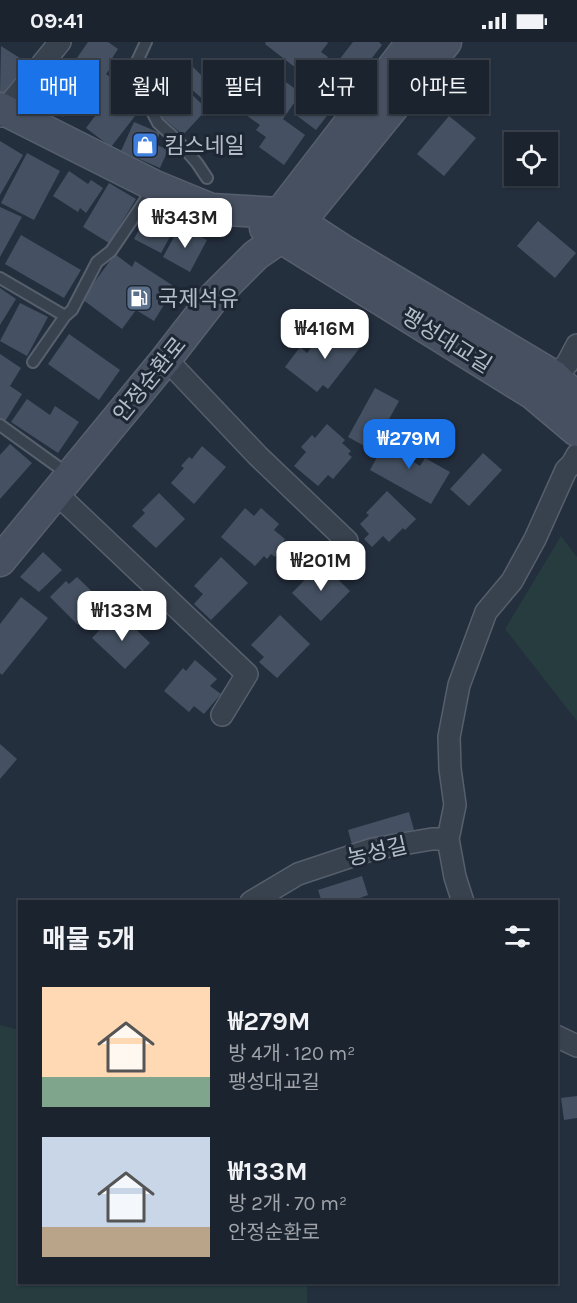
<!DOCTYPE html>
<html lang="ko">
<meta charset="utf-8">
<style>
:root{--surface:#1b232e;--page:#282f3a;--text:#f1f3f6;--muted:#a0a4aa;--line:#39404a;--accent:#1a73e8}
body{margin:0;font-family:Karla,"Noto Sans KR",sans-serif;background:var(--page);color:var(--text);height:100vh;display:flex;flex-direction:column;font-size:22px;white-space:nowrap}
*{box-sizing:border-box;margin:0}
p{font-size:20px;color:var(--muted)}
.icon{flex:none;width:33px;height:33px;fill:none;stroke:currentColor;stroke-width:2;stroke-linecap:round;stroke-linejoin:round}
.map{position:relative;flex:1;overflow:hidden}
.sheet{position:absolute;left:18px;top:858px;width:540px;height:384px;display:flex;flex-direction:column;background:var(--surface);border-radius:0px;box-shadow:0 2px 4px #0004,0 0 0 2px var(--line)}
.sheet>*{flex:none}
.hud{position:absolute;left:18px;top:18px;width:542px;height:54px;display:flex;gap:12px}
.fabs{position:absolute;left:504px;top:90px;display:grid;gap:12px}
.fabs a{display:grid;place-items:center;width:54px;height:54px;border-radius:0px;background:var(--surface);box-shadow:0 2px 4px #0004,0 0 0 2px var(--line);font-size:30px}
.price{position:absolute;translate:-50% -51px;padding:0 14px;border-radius:12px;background:#fff;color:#222;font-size:20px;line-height:39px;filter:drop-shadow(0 2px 3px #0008)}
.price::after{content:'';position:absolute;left:50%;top:36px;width:18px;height:14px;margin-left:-9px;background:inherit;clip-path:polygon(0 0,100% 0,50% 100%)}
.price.on{background:var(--accent);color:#fff}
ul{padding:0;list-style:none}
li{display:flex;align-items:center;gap:18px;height:150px;padding:0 24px}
li span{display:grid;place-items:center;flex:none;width:168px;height:120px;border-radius:0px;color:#555}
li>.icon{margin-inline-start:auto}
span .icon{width:72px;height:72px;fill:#fffc;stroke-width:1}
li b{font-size:26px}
h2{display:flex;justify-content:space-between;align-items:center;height:72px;padding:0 24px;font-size:26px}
.chip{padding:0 21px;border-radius:0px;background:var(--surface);box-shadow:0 2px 4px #0004,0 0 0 2px var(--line);font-size:21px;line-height:54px}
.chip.on{background:var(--accent);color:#fff}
.status{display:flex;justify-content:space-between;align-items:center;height:42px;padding:0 30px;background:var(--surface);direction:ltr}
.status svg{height:16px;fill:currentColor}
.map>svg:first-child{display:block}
.green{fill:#263c3f}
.building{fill:#455162}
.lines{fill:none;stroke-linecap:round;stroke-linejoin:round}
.lane-casing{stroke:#565f6c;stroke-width:14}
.street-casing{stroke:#565f6c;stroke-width:24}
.secondary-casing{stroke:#565f6c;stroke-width:33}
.lane{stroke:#38414e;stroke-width:10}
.street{stroke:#38414e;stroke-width:21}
.secondary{stroke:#465061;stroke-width:30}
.labels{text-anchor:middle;stroke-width:6;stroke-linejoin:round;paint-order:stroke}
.poi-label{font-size:22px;fill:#b4bcc9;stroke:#1d2633;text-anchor:start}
.street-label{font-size:22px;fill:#b4bcc9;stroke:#1d2633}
</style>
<div class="status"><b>09:41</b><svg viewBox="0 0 49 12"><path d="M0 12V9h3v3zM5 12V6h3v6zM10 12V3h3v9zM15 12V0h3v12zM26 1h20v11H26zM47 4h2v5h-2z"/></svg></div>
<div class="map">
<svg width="577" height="1261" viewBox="0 0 577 1261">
<rect width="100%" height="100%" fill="#242f3e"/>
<path class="green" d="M561,494L577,515V679L505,587Z
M0,983L19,988L20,1240L307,1241V1261H0Z"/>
<path class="building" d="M88,0H108L118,7L111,18L115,21L106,32L145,61L111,105L86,86L95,74L82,65L98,45L90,40L81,52L61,39Z
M266,0H327L328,1L321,10L328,15L310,37L265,2Z
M353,0H379L382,3L316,88L296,73Z
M1,4L26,20L4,55L0,52Z
M185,17L218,50L207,61L188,44L162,70L147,56Z
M258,20L301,51L283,77L305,93L284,123L259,105L266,95L256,88L260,83L229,61Z
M50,34L62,41L58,47L74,57L63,75L35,58Z
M187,48L207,67L183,93L162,75Z
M449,74L476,96L444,134L417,112Z
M134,80L160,91L155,102L168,108L160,126L121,109Z
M0,99L23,113L0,153Z
M27,111L60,129L34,178L1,161Z
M69,129L88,142L91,138L103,146L86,171L80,166L78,170L53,154Z
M109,141L136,157L109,201L83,185Z
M0,165L22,175L0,215Z
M151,165L178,180L161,211L134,197Z
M538,179L576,211L555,236L517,204Z
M180,184L207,198L190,230L163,215Z
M21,193L81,228L64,256L5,222Z
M115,212L132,225L135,219L175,245L154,279L136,268L122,287L82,257Z
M0,246L16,257L0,283Z
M20,261L48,275L27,314L0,299Z
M350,286L366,298L328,347L323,343L317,350L285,325L300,305L307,311L319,296L326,301L332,292L340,298Z
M69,292L120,328L99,358L48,322Z
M0,312L21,326L10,344L22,352L4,381L0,378Z
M375,346L399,359L372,408L348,395Z
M27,357L50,373L55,364L79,380L58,411L11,380Z
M327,382L345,398L342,401L351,409L348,412L352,415L333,437L328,433L318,444L294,424L306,410L301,405L312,393L315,396Z
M389,393L417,409L412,419L420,424L425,416L450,430L431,462L370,428Z
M10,402L32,421L0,457V413Z
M202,404L226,425L194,462L171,441L184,426L181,424L189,415L192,417Z
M483,411L502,428L469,464L450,447Z
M387,449L416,477L405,488L403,486L389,500L383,494L372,505L364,497L369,492L360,482L369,473L366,471Z
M159,451L185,477L156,506L132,484L145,471L142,468Z
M245,466L254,474L261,466L279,482L274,488L285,497L283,500L285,503L275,515L271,512L267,517L264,514L255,524L221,495Z
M43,510L62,528L39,550L20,535Z
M221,515L248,541L211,578L194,562L203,552L194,544Z
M321,521L350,549L321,579L292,551Z
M77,535L102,559L78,583L50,555L66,539L69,542Z
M21,555L48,576L2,633L0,631V582Z
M280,573L310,602L277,636L259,620L264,615L251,603Z
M123,575L150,601L125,627L92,596L106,581L112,587Z
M195,618L217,637L210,644L221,652L204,672L194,664L189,670L164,649L183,626L186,629Z
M0,702L17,717L0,737Z
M409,770L414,788L353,806L348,788Z
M362,834L368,853L349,860H322L318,848Z
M577,1054V1076L564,1078L561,1056Z"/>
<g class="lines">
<defs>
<path id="lane" d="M146,0L133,28L137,41L158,81L178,99L197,121L207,136
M0,236L65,274
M33,320L65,274L72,268L97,220L111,209L153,147
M0,383L68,432"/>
<path id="street" d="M0,74L60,0
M166,317L258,414L347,499
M554,334L567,322L577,303
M56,451L247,632L222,673
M448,797L455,763L450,727L449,695L459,643L486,570L512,539L535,497L566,428L572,422L577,413
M251,860L298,832L373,807L432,797H448L455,835L463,860
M556,994L577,1004"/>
<path id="secondary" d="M0,66L155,144L211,167L280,171L300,180L346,210L554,334L577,357
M268,185L280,171L412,0
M265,186L533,352L577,389
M0,519L166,317L215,254L256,213L282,195L300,180L446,0"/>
</defs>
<use href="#lane" class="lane-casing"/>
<use href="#street" class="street-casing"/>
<use href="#secondary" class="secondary-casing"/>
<use href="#lane" class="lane"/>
<use href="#street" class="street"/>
<use href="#secondary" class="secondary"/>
</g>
<defs>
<symbol id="shop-square" viewBox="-11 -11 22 22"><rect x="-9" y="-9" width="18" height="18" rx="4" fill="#3f7fe0" stroke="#1d2633"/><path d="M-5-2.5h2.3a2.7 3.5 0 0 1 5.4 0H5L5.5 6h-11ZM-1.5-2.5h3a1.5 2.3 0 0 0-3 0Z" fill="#fff"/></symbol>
<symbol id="fuel-square" viewBox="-11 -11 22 22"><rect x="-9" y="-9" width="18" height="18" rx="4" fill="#5c6f8a" stroke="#1d2633"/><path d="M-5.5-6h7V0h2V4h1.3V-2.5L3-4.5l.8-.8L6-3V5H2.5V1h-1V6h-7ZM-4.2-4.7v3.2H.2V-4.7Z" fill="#fff"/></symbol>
</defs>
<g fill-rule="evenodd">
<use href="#shop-square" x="130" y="88" width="30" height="30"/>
<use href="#fuel-square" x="124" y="241" width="30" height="30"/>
</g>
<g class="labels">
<g class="poi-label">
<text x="164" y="111">킴스네일</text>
<text x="158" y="264">국제석유</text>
</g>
<g class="street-label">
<text transform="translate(447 298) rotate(32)" y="8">팽성대교길</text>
<text transform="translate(149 337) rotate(-51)" y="8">안정순환로</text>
<text transform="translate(377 809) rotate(-13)" y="8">농성길</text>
</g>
</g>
</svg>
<div class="fabs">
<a><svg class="icon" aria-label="locate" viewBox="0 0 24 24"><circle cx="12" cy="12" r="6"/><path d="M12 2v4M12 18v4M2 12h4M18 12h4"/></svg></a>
</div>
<b class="price" style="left:185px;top:207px">₩343M</b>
<b class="price" style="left:325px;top:318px">₩416M</b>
<b class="price on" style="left:409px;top:428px">₩279M</b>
<b class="price" style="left:321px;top:550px">₩201M</b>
<b class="price" style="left:122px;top:600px">₩133M</b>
<div class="hud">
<a class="chip on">매매</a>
<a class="chip">월세</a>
<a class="chip">필터</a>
<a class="chip">신규</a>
<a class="chip">아파트</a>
</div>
<section class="sheet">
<h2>매물 5개<svg class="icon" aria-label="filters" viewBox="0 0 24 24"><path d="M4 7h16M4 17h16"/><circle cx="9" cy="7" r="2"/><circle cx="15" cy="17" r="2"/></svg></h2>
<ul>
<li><span style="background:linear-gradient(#ffd9b3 75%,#7fa58c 0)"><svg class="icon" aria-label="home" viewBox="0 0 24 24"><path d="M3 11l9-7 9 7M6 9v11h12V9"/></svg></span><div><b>₩279M</b><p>방 4개 · 120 m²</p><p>팽성대교길</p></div></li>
<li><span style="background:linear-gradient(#c9d6e8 75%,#b9a48a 0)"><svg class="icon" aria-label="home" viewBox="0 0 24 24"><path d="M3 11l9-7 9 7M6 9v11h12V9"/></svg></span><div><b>₩133M</b><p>방 2개 · 70 m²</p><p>안정순환로</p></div></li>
</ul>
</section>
</div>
